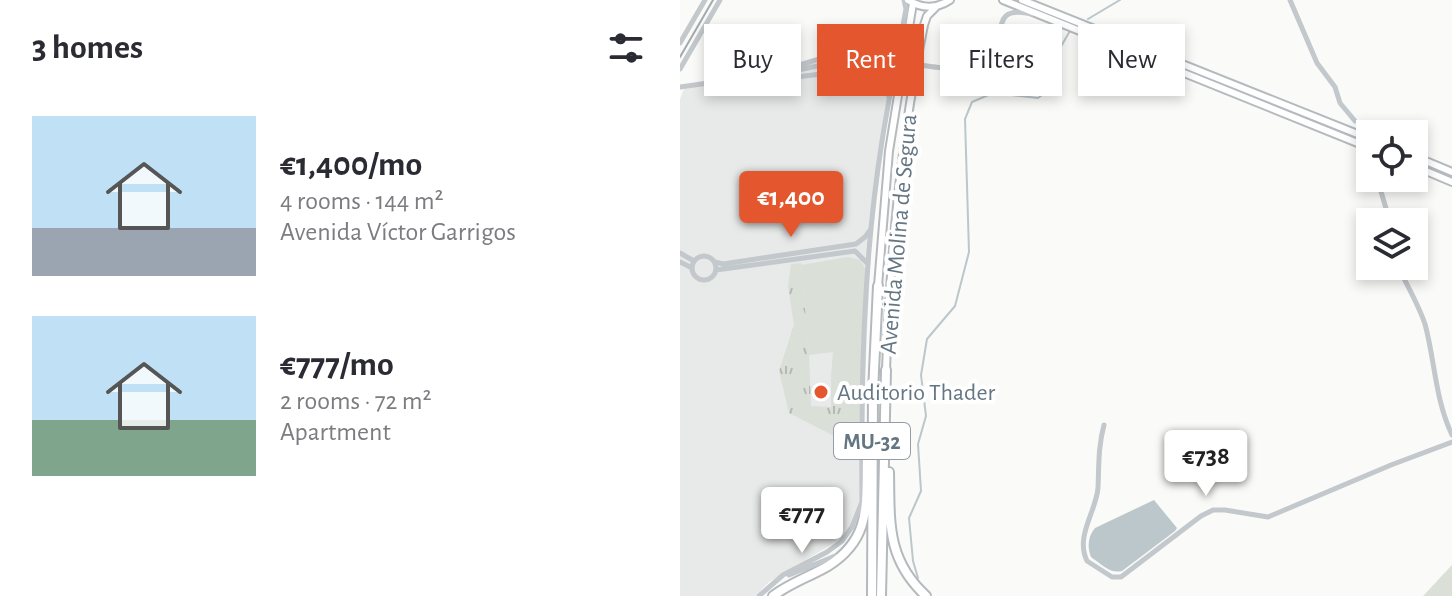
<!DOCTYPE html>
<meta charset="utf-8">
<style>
:root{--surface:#fff;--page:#f7f7f7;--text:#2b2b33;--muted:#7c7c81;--accent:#e4572e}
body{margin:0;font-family:"Alegreya Sans",sans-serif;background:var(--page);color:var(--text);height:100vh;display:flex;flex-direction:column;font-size:30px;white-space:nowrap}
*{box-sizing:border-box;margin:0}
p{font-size:26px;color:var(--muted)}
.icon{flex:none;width:44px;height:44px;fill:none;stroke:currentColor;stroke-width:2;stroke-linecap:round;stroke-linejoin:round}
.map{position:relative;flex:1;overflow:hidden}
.drawer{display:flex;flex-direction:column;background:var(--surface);width:680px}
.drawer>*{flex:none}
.top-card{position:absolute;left:24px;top:24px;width:628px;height:72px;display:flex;gap:16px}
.fabs{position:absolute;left:676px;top:120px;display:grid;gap:16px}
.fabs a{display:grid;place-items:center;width:72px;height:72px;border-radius:0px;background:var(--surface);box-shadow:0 4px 12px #0003;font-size:40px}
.price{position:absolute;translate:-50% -68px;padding:0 18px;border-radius:8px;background:#fff;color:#222;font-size:26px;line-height:52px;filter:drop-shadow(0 2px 4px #0008)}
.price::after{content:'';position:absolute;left:50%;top:48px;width:24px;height:18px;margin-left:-12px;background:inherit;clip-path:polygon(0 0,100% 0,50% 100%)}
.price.on{background:var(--accent);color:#fff}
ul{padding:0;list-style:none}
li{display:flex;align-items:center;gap:24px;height:200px;padding:0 32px}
li span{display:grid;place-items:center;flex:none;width:224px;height:160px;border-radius:0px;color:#555}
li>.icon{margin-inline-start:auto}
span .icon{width:96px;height:96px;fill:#fffc;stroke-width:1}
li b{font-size:34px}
h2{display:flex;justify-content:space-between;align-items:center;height:96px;padding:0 32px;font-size:34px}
.pill{padding:0 28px;border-radius:0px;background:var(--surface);box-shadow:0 4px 12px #0003;font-size:28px;line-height:72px}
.pill.on{background:var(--accent);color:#fff}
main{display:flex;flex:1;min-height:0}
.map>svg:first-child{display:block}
.built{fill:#e8e9e9}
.grass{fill:#dadfd7}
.cemetery{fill:url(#cemetery-stones)}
.park{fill:url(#park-tufts)}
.water{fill:#bbc7cb}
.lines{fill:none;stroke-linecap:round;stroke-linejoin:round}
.stream{stroke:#bbc7cb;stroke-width:2}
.major-casing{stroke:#b5babe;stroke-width:10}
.highway-casing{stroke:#b4b9bd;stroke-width:12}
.minor{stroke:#c3c8cc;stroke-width:5}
.major{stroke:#fff;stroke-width:6}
.highway{stroke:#fff;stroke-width:8}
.tram{stroke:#a2aab0;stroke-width:2}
.minor-bridge{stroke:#c3c8cc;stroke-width:5}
.poi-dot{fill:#e4572e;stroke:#fff;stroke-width:3}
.labels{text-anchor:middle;stroke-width:8;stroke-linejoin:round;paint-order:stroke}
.shield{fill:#fff;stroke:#939fa8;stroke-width:2}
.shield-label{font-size:22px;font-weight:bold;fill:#657683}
.street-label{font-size:24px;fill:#657683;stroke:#fff}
.poi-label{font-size:24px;fill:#657683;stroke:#fff;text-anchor:start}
</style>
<main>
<section class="drawer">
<h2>3 homes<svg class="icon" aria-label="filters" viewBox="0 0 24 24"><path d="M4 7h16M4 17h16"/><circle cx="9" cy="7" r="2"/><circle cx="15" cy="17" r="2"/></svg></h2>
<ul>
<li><span style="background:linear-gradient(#bfe0f5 70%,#9aa5b1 0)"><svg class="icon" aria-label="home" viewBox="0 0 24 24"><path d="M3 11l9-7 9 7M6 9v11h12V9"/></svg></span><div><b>€1,400/mo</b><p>4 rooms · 144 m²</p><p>Avenida Víctor Garrigos</p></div></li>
<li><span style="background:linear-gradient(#bfe0f5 65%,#7fa58c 0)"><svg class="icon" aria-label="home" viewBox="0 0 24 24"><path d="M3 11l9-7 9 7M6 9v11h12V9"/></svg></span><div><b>€777/mo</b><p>2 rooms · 72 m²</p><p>Apartment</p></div></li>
</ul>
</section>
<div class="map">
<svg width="772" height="596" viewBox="0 0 772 596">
<defs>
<pattern id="cemetery-stones" width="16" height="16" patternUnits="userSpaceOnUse" patternTransform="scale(2)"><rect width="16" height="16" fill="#dadfd7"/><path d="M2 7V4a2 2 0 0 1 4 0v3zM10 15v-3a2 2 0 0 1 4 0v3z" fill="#b4b9b4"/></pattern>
<pattern id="park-tufts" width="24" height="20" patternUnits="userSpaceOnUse" patternTransform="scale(2)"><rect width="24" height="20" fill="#dadfd7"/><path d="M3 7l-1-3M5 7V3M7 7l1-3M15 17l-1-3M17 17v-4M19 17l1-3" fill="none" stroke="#b4b9b4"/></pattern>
</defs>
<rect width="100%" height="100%" fill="#fafaf8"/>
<path class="built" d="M184,54L216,61L209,98L191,247L185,380L184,501L164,537L89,582L75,596H0V99L4,89Z"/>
<path class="grass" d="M168,257L180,260L186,270L179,422L169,421L155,379L151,377L153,352L129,355L121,265Z"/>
<path class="cemetery" d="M772,565V596H743Z"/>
<path class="park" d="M121,263L129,355L131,406L151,407V377L155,379L169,421L179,422C177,433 169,436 158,438L109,413L99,371L114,325L108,286L111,264Z"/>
<path class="water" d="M474,500L497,528L495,531L442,571C430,574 421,564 411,557C407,547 408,536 415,528Z"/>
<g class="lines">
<path class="stream" d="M408,19L440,0
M238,578L233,561L229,518L241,491L238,444L246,416L241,375L247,339L275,306L289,252L285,119L292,102L313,93L358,98L378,84L375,57L391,29"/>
<defs>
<path id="major" d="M228,0C242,9 256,9 270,0
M323,0L690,148
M342,0L690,139
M439 51a21 21 0 1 1 42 0a21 21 0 1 1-42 0Z
M734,156L772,172
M734,166L772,182
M198,286L209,151L233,3
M206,370C210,255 221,138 244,25L247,16L256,7"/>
<path id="highway" d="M209,472C210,522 206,559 246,596
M93,596C110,583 129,577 148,566C191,539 186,505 187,460
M192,596L193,392L198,286
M201,596L206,370"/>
</defs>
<use href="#major" class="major-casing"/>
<use href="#highway" class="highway-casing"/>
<path class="minor" d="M610,0L637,63L655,87L660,103L675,121
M0,43L25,0
M254,67L295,71C302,66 310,60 315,53C326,33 310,5 352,14
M0,69L40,0
M103,70L166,51L200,46L210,41L220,31
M45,83L52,85L182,69C200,72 205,80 209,97
M0,87L113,71L181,57L206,60
M689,155L690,157
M697,178L710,222
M0,253L14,261
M12 268a12 12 0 1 1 24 0a12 12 0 1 1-24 0Z
M0,262L12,268
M35,262L43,264L176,244L185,237L191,229
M718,266C727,286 738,303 745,324C755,361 755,399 772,435
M36,270L175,251L188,264
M424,425C418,447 419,466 418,488C416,512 395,536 407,561L432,577H441L521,516L533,510H545L588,517L711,465L772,442
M109,575L155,556
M79,596L103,575L147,552L162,541L172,527L182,502C181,383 183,260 202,141C209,97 218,53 226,9L224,0"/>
<use href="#major" class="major"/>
<use href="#highway" class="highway"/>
<path class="tram" d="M0,57L33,0"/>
<path class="minor-bridge" d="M206,60L254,67"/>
</g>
<circle class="poi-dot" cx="141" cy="392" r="8"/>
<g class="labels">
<rect class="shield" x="154" y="423" width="76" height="36" rx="6"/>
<g class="shield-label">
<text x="192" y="449">MU-32</text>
</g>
<g class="street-label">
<text transform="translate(218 234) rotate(-85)" y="8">Avenida Molina de Segura</text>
</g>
<g class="poi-label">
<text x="157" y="400">Auditorio Thader</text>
</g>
</g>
</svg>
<div class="fabs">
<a><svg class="icon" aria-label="locate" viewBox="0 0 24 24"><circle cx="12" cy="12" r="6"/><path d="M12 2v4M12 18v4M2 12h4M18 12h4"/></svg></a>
<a><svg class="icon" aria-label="layers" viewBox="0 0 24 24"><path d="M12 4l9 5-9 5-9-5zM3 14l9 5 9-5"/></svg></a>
</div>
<b class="price on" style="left:111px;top:239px">€1,400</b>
<b class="price" style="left:526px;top:498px">€738</b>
<b class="price" style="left:122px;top:555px">€777</b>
<div class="top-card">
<a class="pill">Buy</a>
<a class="pill on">Rent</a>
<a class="pill">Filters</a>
<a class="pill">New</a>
</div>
</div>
</main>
